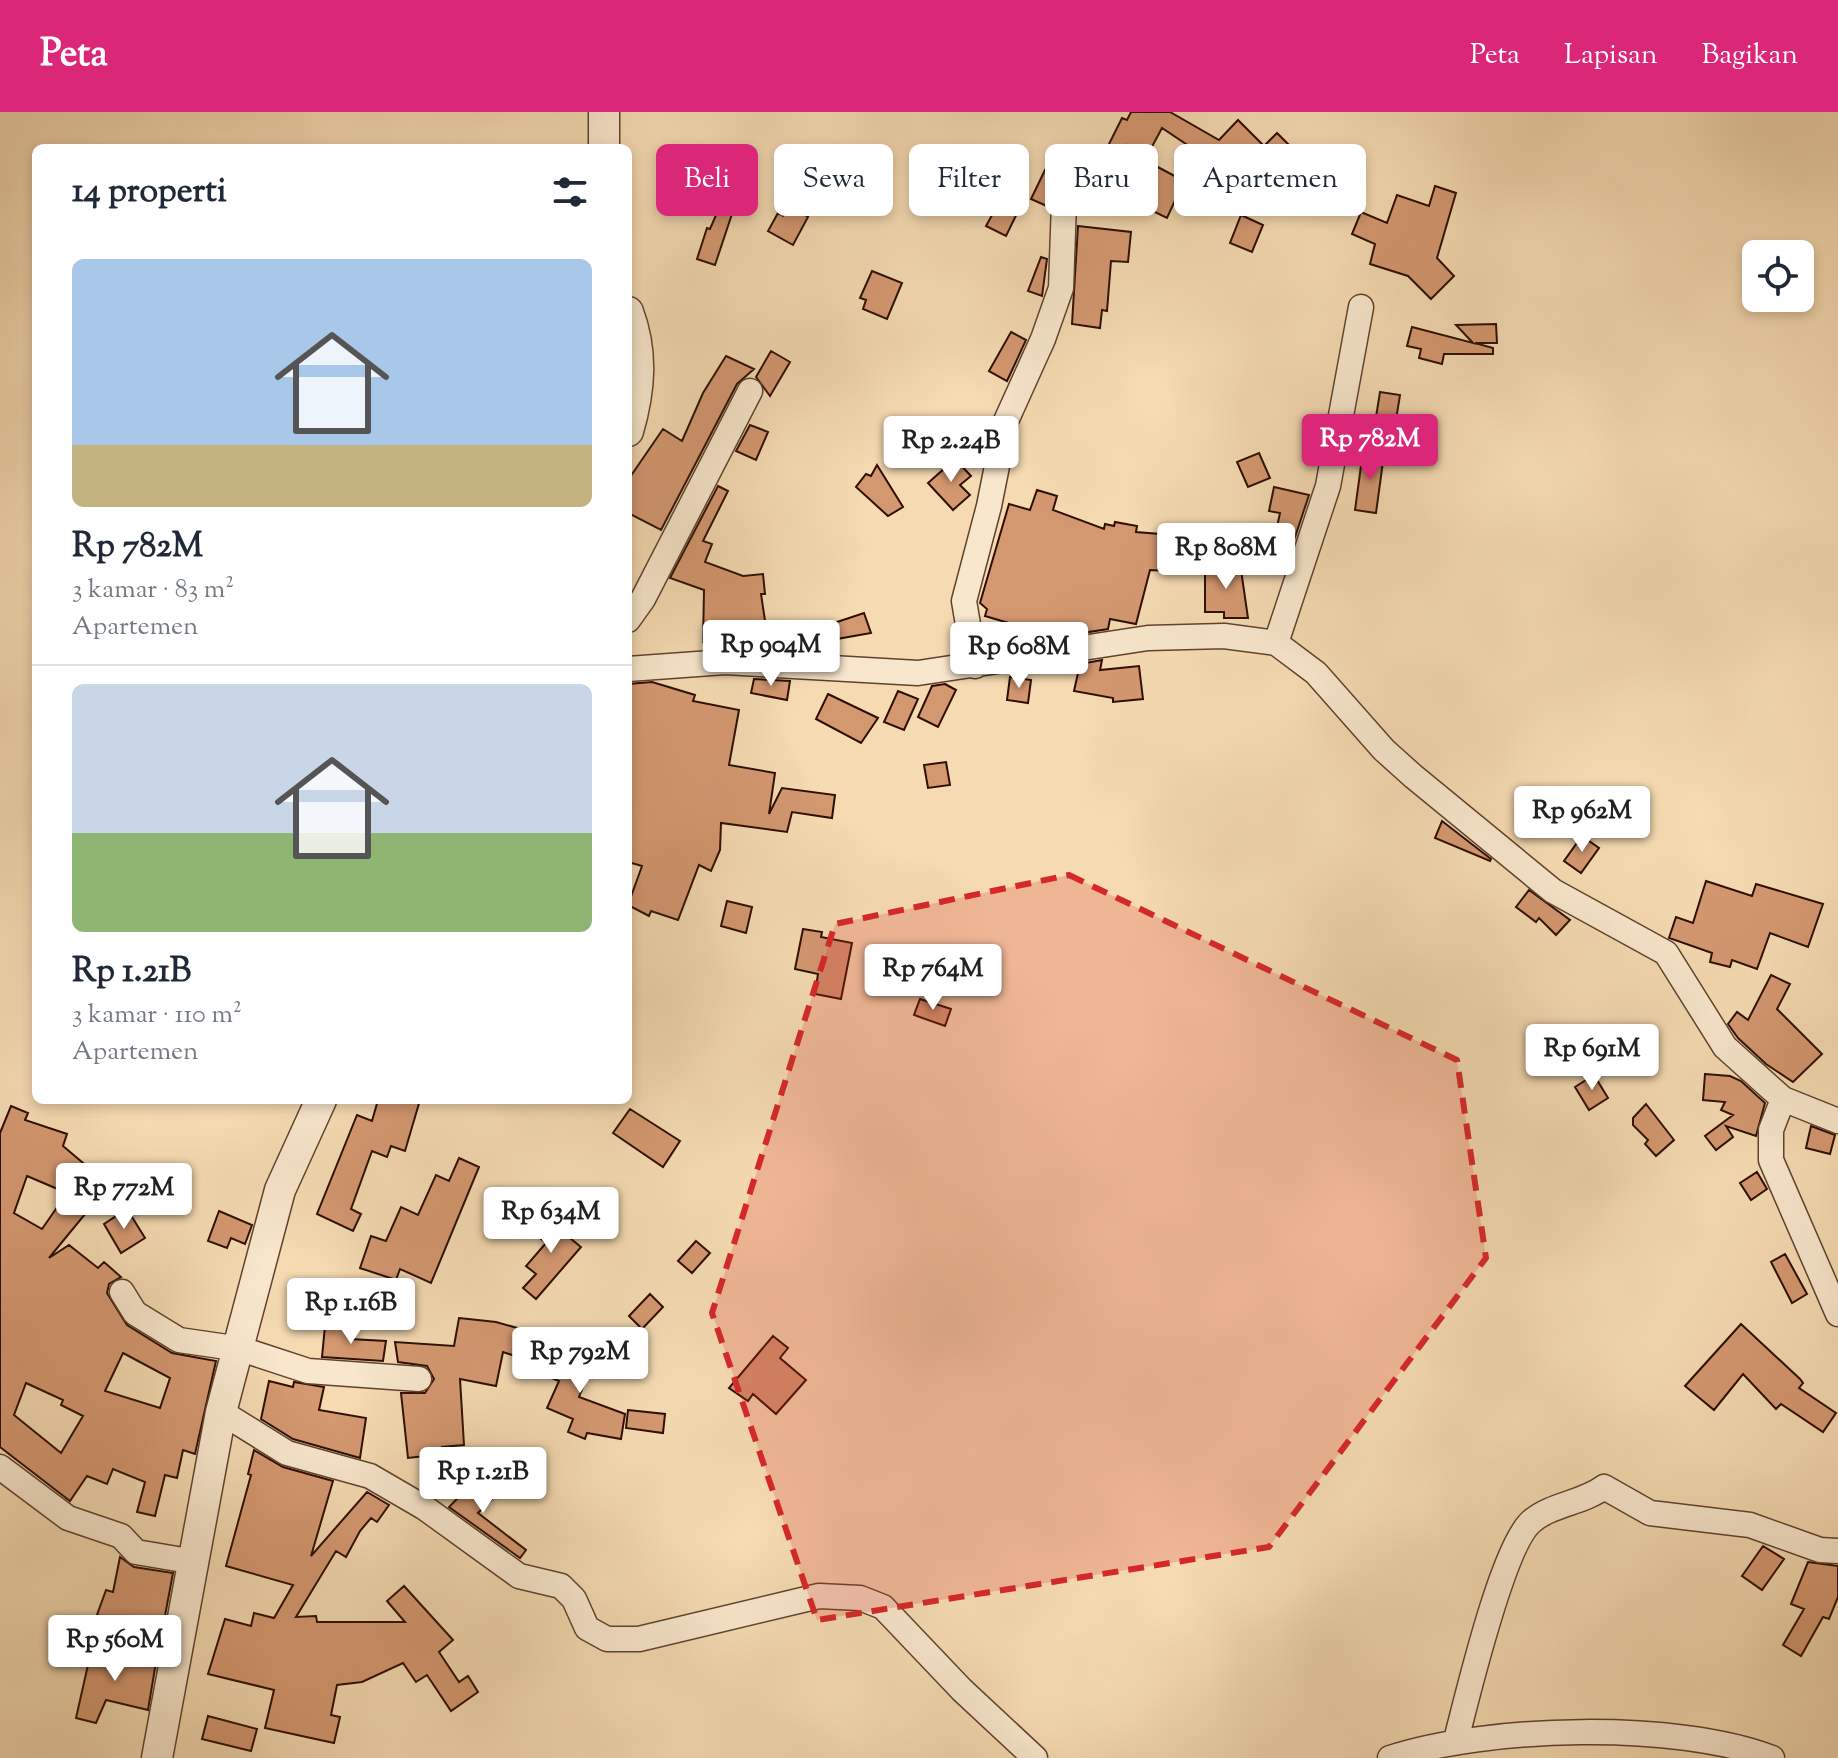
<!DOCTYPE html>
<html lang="id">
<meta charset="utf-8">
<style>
:root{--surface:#fff;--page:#f6f6f7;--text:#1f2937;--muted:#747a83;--line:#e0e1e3;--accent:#db2777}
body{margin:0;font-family:"Sorts Mill Goudy",serif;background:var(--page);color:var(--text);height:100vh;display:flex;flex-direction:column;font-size:30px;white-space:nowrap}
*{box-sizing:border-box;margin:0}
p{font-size:26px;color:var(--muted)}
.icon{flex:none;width:44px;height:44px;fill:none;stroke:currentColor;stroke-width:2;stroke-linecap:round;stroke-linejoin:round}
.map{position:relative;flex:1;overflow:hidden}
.panel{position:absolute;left:32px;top:32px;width:600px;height:960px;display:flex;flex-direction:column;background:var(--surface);border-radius:12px;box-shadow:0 4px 12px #0003}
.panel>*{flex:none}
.top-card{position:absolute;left:656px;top:32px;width:760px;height:72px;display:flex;gap:16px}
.controls{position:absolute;left:1742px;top:128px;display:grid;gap:16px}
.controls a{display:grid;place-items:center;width:72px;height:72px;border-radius:12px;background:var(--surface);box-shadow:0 4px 12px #0003;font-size:40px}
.price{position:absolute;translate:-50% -68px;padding:0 18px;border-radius:8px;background:#fff;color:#222;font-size:26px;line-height:52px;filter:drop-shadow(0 2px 4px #0008)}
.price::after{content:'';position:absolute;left:50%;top:48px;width:24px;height:18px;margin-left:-12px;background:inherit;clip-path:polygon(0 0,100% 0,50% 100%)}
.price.on{background:var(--accent);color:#fff}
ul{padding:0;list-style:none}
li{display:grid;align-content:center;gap:16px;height:424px;padding:0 40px}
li+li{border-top:2px solid var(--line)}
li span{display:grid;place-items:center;height:248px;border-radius:12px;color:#555}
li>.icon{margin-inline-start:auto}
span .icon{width:144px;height:144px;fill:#fffc;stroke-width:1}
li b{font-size:34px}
h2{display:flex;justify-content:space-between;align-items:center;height:96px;padding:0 40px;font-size:34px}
.tag{padding:0 28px;border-radius:12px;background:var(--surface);box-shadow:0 4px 12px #0003;font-size:28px;line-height:72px}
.tag.on{background:var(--accent);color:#fff}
header{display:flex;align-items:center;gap:48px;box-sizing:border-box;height:112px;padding:0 40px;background:var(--accent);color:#fff}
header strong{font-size:38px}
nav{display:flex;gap:44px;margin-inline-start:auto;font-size:28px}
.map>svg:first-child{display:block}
.building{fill:#d49871;stroke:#2e0f02;stroke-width:2;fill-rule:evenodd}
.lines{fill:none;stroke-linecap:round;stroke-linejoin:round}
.minor-casing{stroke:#60422e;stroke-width:27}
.tertiary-casing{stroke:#60422e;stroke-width:33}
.minor{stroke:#f8e7cd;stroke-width:24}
.tertiary{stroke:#f8e7cd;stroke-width:30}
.marked{fill:#d62828;fill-opacity:0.2;stroke:#d62828;stroke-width:6;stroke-dasharray:16 10;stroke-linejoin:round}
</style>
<header>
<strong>Peta</strong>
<nav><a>Peta</a><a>Lapisan</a><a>Bagikan</a></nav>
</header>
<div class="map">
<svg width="1838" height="1646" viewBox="0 0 1838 1646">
<rect width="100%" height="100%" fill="#f5dab2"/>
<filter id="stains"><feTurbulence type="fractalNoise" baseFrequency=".0025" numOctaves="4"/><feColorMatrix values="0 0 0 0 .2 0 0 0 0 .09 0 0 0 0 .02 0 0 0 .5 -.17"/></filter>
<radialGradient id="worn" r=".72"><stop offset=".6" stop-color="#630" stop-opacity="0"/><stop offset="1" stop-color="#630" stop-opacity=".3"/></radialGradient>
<path class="building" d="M1131,0H1170L1219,28L1238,8L1264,34L1277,21L1294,38L1271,60L1258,46L1241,69L1162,16L1147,44L1127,33L1108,73L1092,66L1122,6L1127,8Z
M1154,53L1184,69L1167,106L1136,91Z
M1326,56L1338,69V76L1325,88L1310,72Z
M1045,58L1069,71L1066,76L1052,82L1049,95L1031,87Z
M1002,70L1026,83L1006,124L986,114L997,94L991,91Z
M1435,74L1456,81L1437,146L1454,164L1431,187L1408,164L1370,152L1375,132L1352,122L1361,100L1387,111L1397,83L1429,94Z
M726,80L738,84L715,153L697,147L707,116L710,117Z
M789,94L808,105L793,133L768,119L778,101L783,104Z
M1241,103L1263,113L1252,140L1230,131Z
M1078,114L1131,120L1128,150L1111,149L1107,199L1102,198L1100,216L1072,212Z
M1041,145L1047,147L1042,184L1028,179Z
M872,159L902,171L887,207L863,197L866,188L860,186Z
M1496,212L1497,231H1475L1493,236V242H1444L1442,252L1419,246L1421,237L1407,234L1412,215L1473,231L1456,213Z
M1011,220L1026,228L1007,269L989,259Z
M771,239L790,250L770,284L756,265Z
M726,244L754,257L737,272L661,418L628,401V368L663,317L682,329L703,281Z
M1380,280L1400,283L1396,308L1376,305Z
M750,313L768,320L756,348L736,339Z
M1363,339L1384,342L1376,401L1355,398Z
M1259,341L1270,366L1248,375L1237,350Z
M955,347L971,364L960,373L970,383L953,398L928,371Z
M877,353L903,395L888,404L856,375L866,362L871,364Z
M718,374L728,379L703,429L712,432L705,450L743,464L763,462L765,482H761L767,522L703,530L704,478L670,466Z
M1274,375L1309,383L1291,437L1273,433L1280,401L1269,399Z
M1037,378L1057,384L1053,398L1104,417L1105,412L1114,414L1115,410L1137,414L1136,420L1185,424L1183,460L1150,458L1136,512L1110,507L1108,517L1031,529L1010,524L1012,512L985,504L987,497L980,491L1009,392L1030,398Z
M1240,451L1248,506H1224V500H1205V456Z
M864,501L871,521L803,533L800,523L807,521L806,515L837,510Z
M1102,548L1100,558L1139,554L1143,587L1113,590V586L1074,579L1080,552Z
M1010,565L1031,568L1028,591L1007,588Z
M754,567L790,569L787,588L751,581Z
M652,570L695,583L693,589L739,598L729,653L775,661L769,702L782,676L835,683L832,706L792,700L787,720L721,711L720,738L711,759L699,753L678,808L651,799L649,804L628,793L642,754L628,750V572Z
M945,572L956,578L938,615L918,605L932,574Z
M898,579L918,587L904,618L884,610Z
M828,582L878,606L861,631L816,607Z
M946,650L950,673L928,676L924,653Z
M1442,709L1491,747L1490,749L1435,726Z
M1582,724L1599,736L1581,761L1564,749Z
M1706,769L1752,784L1756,772L1823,792L1808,835L1770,821L1757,857L1732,848L1730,855L1710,850L1712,841L1669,826L1676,805L1693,811Z
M1529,778L1570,808L1556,823L1539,806L1536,810L1516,795Z
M727,789L752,795L746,821L721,814Z
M803,817L822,820L821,825L852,831L841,887L815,882L818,862L795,857Z
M1771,863L1790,872L1777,897L1822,942L1793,970L1766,952L1738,926L1728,912L1737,900L1748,908Z
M920,887L951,897L945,914L914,903Z
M1705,962L1730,964L1741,969L1765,991L1756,1024L1726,1014L1733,1025L1716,1038L1705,1024L1733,1003L1721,998L1725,990L1703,988Z
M1594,963L1608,986L1589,998L1575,975Z
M378,988H420L405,1039L391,1034L387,1045L372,1039L351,1097L361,1102L353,1119L317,1102L357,1003L372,1009Z
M1646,992L1674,1028L1656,1044L1645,1032L1648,1028L1633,1013V1006Z
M11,994L28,1001L25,1008L67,1022L63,1034L109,1073L49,1146L69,1133L98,1156L104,1150L121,1165L109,1172L107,1181L127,1213L172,1241L216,1249L195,1342L183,1338L177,1366L165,1363L155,1404L137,1400L145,1370L113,1357L107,1372L87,1364L70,1389L0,1335V1021ZM27,1064L67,1081L42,1117L14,1101ZM123,1241L170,1266L160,1296L105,1279ZM26,1271L63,1288L61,1293L83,1304L61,1341L14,1303Z
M630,997L680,1029L663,1055L613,1021Z
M1811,1014L1835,1023L1830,1042L1806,1036Z
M459,1046L479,1055L431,1171L400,1157L396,1168L360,1156L371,1124L386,1129L401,1095L418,1103L436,1063L449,1069Z
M1757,1060L1767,1077L1751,1088L1740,1071Z
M127,1097L145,1126L121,1141L104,1112Z
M219,1099L252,1113L245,1132L231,1126L227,1136L208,1129Z
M550,1102L574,1121L570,1126L581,1135L536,1187L523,1176L536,1162L526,1154L546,1131L534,1121Z
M696,1129L710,1141L692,1161L678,1149Z
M1785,1142L1807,1182L1792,1191L1771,1150Z
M650,1182L663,1195L642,1217L629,1204Z
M459,1206L496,1210L521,1217L515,1244L503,1240L496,1274L460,1267L464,1333L442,1335L443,1342L408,1346L401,1281H425L434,1267L427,1254L398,1250L395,1230L454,1234Z
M1741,1212L1800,1267L1803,1271L1799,1276L1836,1301L1823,1320L1781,1292L1776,1297L1743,1262L1714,1298L1685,1274Z
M325,1214L351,1216L350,1227L386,1229L383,1249L322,1245Z
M773,1224L788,1236L780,1246L806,1268L776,1302L753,1282L748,1289L729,1276Z
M559,1229L589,1238L588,1242L595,1245L579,1285L625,1302L621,1327L587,1321L585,1327L568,1320L573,1307L547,1296L559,1269L546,1264Z
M269,1269L293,1275L294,1270L324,1275L319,1298L366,1306L360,1346L293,1327L261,1307Z
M628,1298L665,1302L663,1321L626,1316Z
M254,1338L283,1355L333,1369L311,1444L367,1380L389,1393L377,1410L371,1406L360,1419L346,1445L336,1439L296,1505L316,1504L317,1510H405L387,1489L404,1474L453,1528L439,1540L459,1570L468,1564L478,1580L451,1599L427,1563L416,1570L403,1551L362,1570L337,1573L331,1603L340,1605L334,1631L265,1616L274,1578L208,1562L225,1507L251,1514L254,1501L274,1506L293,1473L226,1454L251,1363L248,1362Z
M477,1366L495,1384L478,1401L526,1438L520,1446L449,1395Z
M1763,1434L1784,1447L1762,1478L1742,1464Z
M120,1445L134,1455L173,1461L161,1525L97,1503L106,1478L113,1480Z
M1808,1450L1838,1454V1485L1829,1507L1823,1505L1801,1544L1783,1533L1804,1497L1791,1492Z
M92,1535L156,1550L148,1598L106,1588L96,1611L76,1606Z
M208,1604L257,1617L251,1639L202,1627Z"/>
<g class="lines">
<defs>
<path id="minor" d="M628,508L643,487L750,279
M1276,531L1328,374L1361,195
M975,554L964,489L989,394L1006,309L1043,227L1061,176L1064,91
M628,557L725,550L918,561L1148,526L1224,524L1276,531L1316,561L1384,638L1413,664L1553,779L1666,841L1725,935L1783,987L1838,1009
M1783,987L1771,1018V1048L1838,1202
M122,1180L135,1201L179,1228L241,1237L308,1259L419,1267
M221,1300L287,1341L370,1364L425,1396L519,1464L561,1474L574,1487L587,1516L607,1527H639L819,1484L860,1486L883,1495L962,1578L1035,1646
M0,1355L68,1406L121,1424L136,1440L195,1450
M1456,1628C1467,1586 1503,1432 1532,1409C1552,1392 1583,1391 1604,1375L1650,1401L1750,1413L1820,1438L1838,1439
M1390,1646C1487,1614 1676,1609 1772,1646"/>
<path id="tertiary" d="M604,36V0
M628,200C643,240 640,278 628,319
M157,1646L221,1300L280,1078L321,988"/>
</defs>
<use href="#minor" class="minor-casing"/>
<use href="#tertiary" class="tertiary-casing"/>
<use href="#minor" class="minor"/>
<use href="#tertiary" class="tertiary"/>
</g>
<path class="marked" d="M1069,763L1457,948L1486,1146L1269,1435L817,1508L712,1201L835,812Z"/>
<rect width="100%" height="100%" filter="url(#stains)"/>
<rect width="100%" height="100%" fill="url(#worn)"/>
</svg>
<div class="controls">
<a><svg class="icon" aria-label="locate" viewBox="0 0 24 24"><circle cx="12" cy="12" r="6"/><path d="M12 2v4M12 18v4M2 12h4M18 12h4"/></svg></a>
</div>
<b class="price on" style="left:1370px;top:370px">Rp 782M</b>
<b class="price" style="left:951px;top:372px">Rp 2.24B</b>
<b class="price" style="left:1226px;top:479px">Rp 808M</b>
<b class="price" style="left:771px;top:576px">Rp 904M</b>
<b class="price" style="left:1019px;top:578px">Rp 608M</b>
<b class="price" style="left:1582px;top:742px">Rp 962M</b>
<b class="price" style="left:933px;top:900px">Rp 764M</b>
<b class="price" style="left:1592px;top:980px">Rp 691M</b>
<b class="price" style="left:124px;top:1119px">Rp 772M</b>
<b class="price" style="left:551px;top:1143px">Rp 634M</b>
<b class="price" style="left:351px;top:1234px">Rp 1.16B</b>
<b class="price" style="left:580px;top:1283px">Rp 792M</b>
<b class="price" style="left:483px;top:1403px">Rp 1.21B</b>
<b class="price" style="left:115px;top:1571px">Rp 560M</b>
<div class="top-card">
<a class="tag on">Beli</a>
<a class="tag">Sewa</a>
<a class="tag">Filter</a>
<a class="tag">Baru</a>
<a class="tag">Apartemen</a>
</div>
<section class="panel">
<h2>14 properti<svg class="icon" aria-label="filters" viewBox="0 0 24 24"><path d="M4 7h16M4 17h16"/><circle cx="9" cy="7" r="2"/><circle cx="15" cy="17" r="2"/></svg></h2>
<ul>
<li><span style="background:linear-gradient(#a9c7e8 75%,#c2b280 0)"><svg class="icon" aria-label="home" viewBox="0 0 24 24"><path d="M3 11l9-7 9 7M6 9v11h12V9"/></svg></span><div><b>Rp 782M</b><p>3 kamar · 83 m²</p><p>Apartemen</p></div></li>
<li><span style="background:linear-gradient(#c9d6e8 60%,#8fb573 0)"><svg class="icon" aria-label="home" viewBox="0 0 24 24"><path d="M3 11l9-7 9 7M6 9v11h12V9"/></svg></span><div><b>Rp 1.21B</b><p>3 kamar · 110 m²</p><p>Apartemen</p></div></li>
</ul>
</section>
</div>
